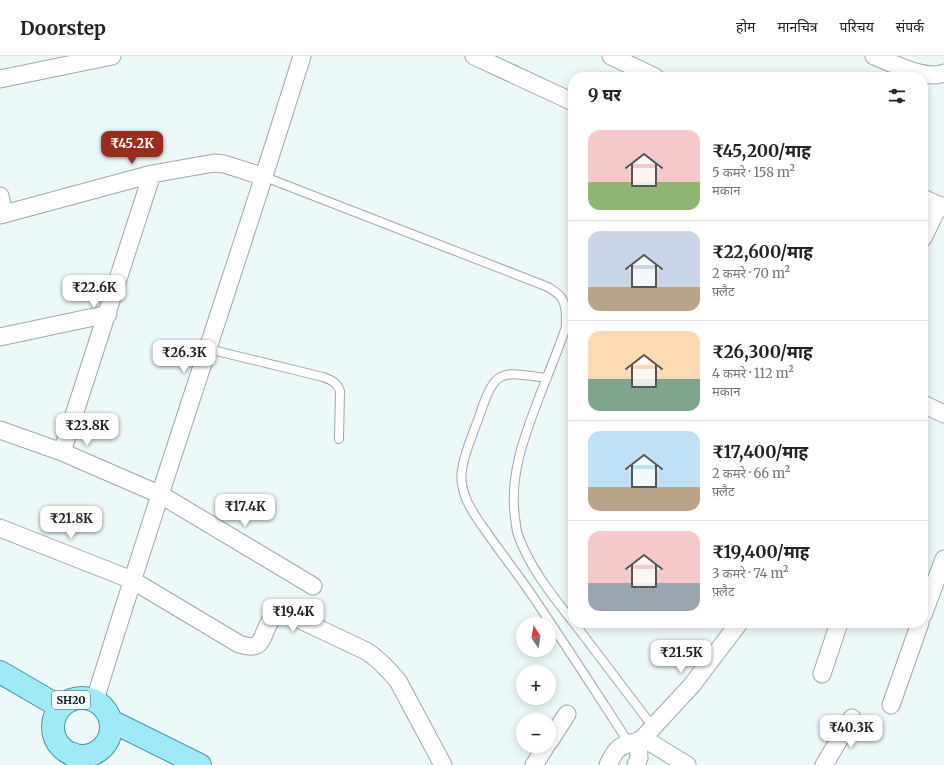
<!DOCTYPE html>
<html lang="hi">
<meta charset="utf-8">
<style>
:root{--surface:#fff;--page:#f2f2f2;--text:#222;--muted:#767676;--line:#e0e0e0;--accent:#972d1c}
body{margin:0;font-family:Merriweather,"Noto Sans Devanagari",serif;background:var(--page);color:var(--text);height:100vh;display:flex;flex-direction:column;font-size:15px;white-space:nowrap}
*{box-sizing:border-box;margin:0}
p{font-size:13px;color:var(--muted)}
.icon{flex:none;width:22px;height:22px;fill:none;stroke:currentColor;stroke-width:2;stroke-linecap:round;stroke-linejoin:round}
.map{position:relative;flex:1;overflow:hidden}
.sheet{position:absolute;left:568px;top:16px;width:360px;height:556px;display:flex;flex-direction:column;background:var(--surface);border-radius:16px;box-shadow:0 2px 10px #0003}
.sheet>*{flex:none}
.needle{width:26px;rotate:348deg}
.controls{position:absolute;left:516px;top:561px;display:grid;gap:8px}
.controls a{display:grid;place-items:center;width:40px;height:40px;border-radius:50%;background:var(--surface);box-shadow:0 2px 10px #0003;font-size:20px}
.price{position:absolute;translate:-50% -34px;padding:0 9px;border-radius:8px;background:#fff;color:#222;font-size:13px;line-height:26px;filter:drop-shadow(0 1px 2px #0008)}
.price::after{content:'';position:absolute;left:50%;top:24px;width:12px;height:9px;margin-left:-6px;background:inherit;clip-path:polygon(0 0,100% 0,50% 100%)}
.price.selected{background:var(--accent);color:#fff}
ul{padding:0;list-style:none}
li{display:flex;align-items:center;gap:12px;height:100px;padding:0 20px}
li+li{border-top:1px solid var(--line)}
li span{display:grid;place-items:center;flex:none;width:112px;height:80px;border-radius:12px;color:#555}
li>.icon{margin-inline-start:auto}
span .icon{width:48px;height:48px;fill:#fffc;stroke-width:1}
li b{font-size:17px}
h2{display:flex;justify-content:space-between;align-items:center;height:48px;padding:0 20px;font-size:17px}
header{display:flex;align-items:center;gap:24px;box-sizing:border-box;height:56px;padding:0 20px;background:var(--surface);border-bottom:1px solid var(--line)}
header strong{font-size:19px}
nav{display:flex;gap:22px;margin-inline-start:auto;font-size:14px}
.map>svg:first-child{display:block}
.lines{fill:none;stroke-linecap:round;stroke-linejoin:round}
.lane-casing{stroke:#9da8aa;stroke-width:10}
.street-casing{stroke:#9da8aa;stroke-width:19}
.secondary-casing{stroke:#9da8aa;stroke-width:24}
.primary-casing{stroke:#4597a6;stroke-width:24}
.lane{stroke:#fff;stroke-width:8}
.street{stroke:#fff;stroke-width:17}
.secondary{stroke:#cff4fc;stroke-width:22}
.primary{stroke:#a0eaf8;stroke-width:22}
.labels{text-anchor:middle;stroke-width:3;stroke-linejoin:round;paint-order:stroke}
.shield{fill:#edf8fb;stroke:#545a5b;stroke-width:1}
.shield-label{font-size:11px;font-weight:bold;fill:#121616}
</style>
<header>
<strong>Doorstep</strong>
<nav><a>होम</a><a>मानचित्र</a><a>परिचय</a><a>संपर्क</a></nav>
</header>
<div class="map">
<svg width="944" height="709" viewBox="0 0 944 709">
<rect width="100%" height="100%" fill="#edf8fb"/>
<g class="lines">
<defs>
<path id="lane" d="M265,121L548,231C551,233 556,236 559,239C567,247 566,260 566,271C558,294 549,316 540,339C525,379 509,418 515,462C516,467 516,474 518,479C530,512 552,539 573,566
M208,293L323,321C331,324 337,326 340,335L339,383
M547,322C501,316 496,311 480,358C474,376 458,410 462,428C465,448 478,464 490,481C502,498 515,515 527,532C562,583 595,635 629,687
M574,567L653,671"/>
<path id="street" d="M474,0L573,46
M611,0L655,21
M874,0C893,7 926,25 944,17
M0,23L112,0
M0,140L4,157
M923,142L944,152
M0,159L152,118L214,107L224,108L265,121
M923,182L939,149
M0,281L108,258
M923,348L944,358
M0,374L62,396L161,439L313,530
M62,396L152,118
M0,472L132,524L239,588C261,595 260,586 268,569C270,565 272,561 276,560C281,558 287,560 292,560L366,595C379,603 388,613 398,625L443,709
M923,559L944,503
M822,618L839,567
M95,644C161,428 235,216 302,0
M891,649L920,567
M643,682L687,709
M549,686L567,658
M534,709L546,690
M608,709C613,698 618,689 631,687C636,686 639,685 643,682L692,629L739,567
M636,709L639,702L638,685
M824,709L852,662"/>
<path id="secondary" d="M73,698L82,709"/>
<path id="primary" d="M0,616L60,651
M53 671a29 29 0 1 1 58 0a29 29 0 1 1-58 0Z
M111,665L200,709"/>
</defs>
<use href="#lane" class="lane-casing"/>
<use href="#street" class="street-casing"/>
<use href="#secondary" class="secondary-casing"/>
<use href="#primary" class="primary-casing"/>
<use href="#lane" class="lane"/>
<use href="#street" class="street"/>
<use href="#secondary" class="secondary"/>
<use href="#primary" class="primary"/>
</g>
<g class="labels">
<rect class="shield" x="52" y="635" width="38" height="18" rx="3"/>
<g class="shield-label">
<text x="71" y="648">SH20</text>
</g>
</g>
</svg>
<div class="controls">
<a><svg class="needle" viewBox="-14 -14 28 28"><path d="M0-13l5 13h-10z" fill="#e53935"/><path d="M0 13l5-13h-10z" fill="#767676"/></svg></a>
<a>+</a>
<a>−</a>
</div>
<b class="price selected" style="left:132px;top:109px">₹45.2K</b>
<b class="price" style="left:94px;top:253px">₹22.6K</b>
<b class="price" style="left:184px;top:318px">₹26.3K</b>
<b class="price" style="left:87px;top:391px">₹23.8K</b>
<b class="price" style="left:245px;top:472px">₹17.4K</b>
<b class="price" style="left:71px;top:484px">₹21.8K</b>
<b class="price" style="left:293px;top:577px">₹19.4K</b>
<b class="price" style="left:681px;top:618px">₹21.5K</b>
<b class="price" style="left:851px;top:693px">₹40.3K</b>
<section class="sheet">
<h2>9 घर<svg class="icon" aria-label="filters" viewBox="0 0 24 24"><path d="M4 7h16M4 17h16"/><circle cx="9" cy="7" r="2"/><circle cx="15" cy="17" r="2"/></svg></h2>
<ul>
<li><span style="background:linear-gradient(#f6c9c9 65%,#8fb573 0)"><svg class="icon" aria-label="home" viewBox="0 0 24 24"><path d="M3 11l9-7 9 7M6 9v11h12V9"/></svg></span><div><b>₹45,200/माह</b><p>5 कमरे · 158 m²</p><p>मकान</p></div></li>
<li><span style="background:linear-gradient(#c9d6e8 70%,#b9a48a 0)"><svg class="icon" aria-label="home" viewBox="0 0 24 24"><path d="M3 11l9-7 9 7M6 9v11h12V9"/></svg></span><div><b>₹22,600/माह</b><p>2 कमरे · 70 m²</p><p>फ़्लैट</p></div></li>
<li><span style="background:linear-gradient(#ffd9b3 60%,#7fa58c 0)"><svg class="icon" aria-label="home" viewBox="0 0 24 24"><path d="M3 11l9-7 9 7M6 9v11h12V9"/></svg></span><div><b>₹26,300/माह</b><p>4 कमरे · 112 m²</p><p>मकान</p></div></li>
<li><span style="background:linear-gradient(#bfe0f5 70%,#b9a48a 0)"><svg class="icon" aria-label="home" viewBox="0 0 24 24"><path d="M3 11l9-7 9 7M6 9v11h12V9"/></svg></span><div><b>₹17,400/माह</b><p>2 कमरे · 66 m²</p><p>फ़्लैट</p></div></li>
<li><span style="background:linear-gradient(#f6c9c9 65%,#9aa5b1 0)"><svg class="icon" aria-label="home" viewBox="0 0 24 24"><path d="M3 11l9-7 9 7M6 9v11h12V9"/></svg></span><div><b>₹19,400/माह</b><p>3 कमरे · 74 m²</p><p>फ़्लैट</p></div></li>
</ul>
</section>
</div>
